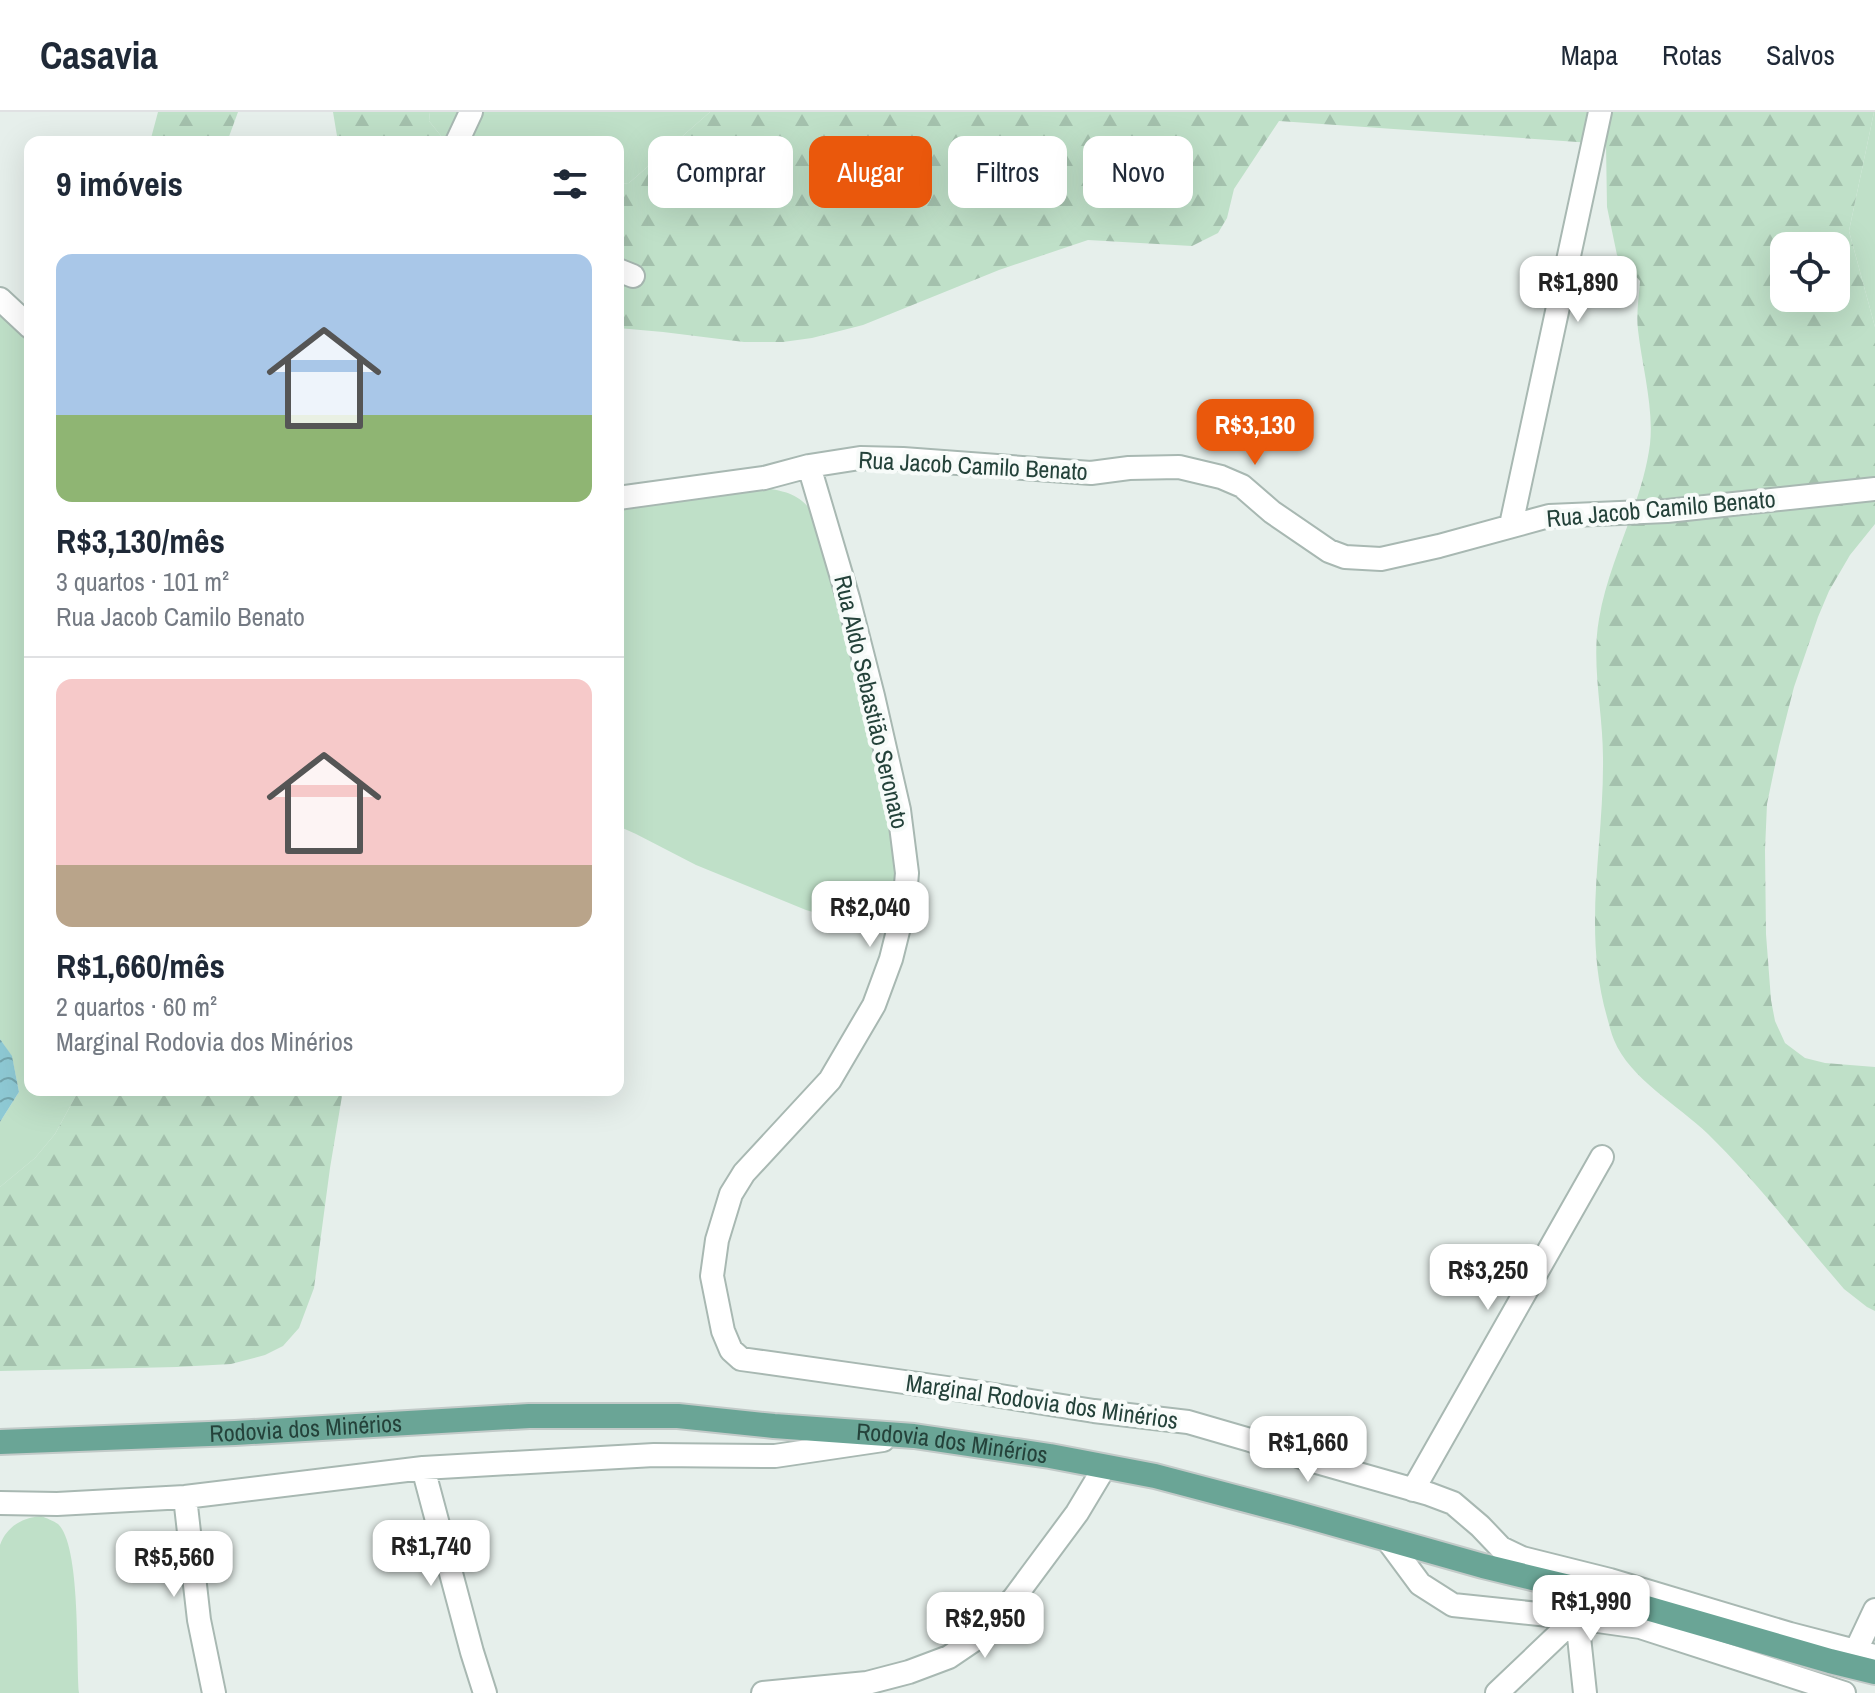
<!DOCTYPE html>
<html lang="pt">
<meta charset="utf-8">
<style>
:root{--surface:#fff;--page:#f6f6f7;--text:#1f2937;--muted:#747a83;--line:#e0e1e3;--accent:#ea580c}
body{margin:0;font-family:"Archivo Narrow",sans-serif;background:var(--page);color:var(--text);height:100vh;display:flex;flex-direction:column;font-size:30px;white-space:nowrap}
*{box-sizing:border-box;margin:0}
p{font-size:26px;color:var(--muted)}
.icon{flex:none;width:44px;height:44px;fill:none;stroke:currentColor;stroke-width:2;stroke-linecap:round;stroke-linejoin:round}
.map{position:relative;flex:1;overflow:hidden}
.sheet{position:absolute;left:24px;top:24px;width:600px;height:960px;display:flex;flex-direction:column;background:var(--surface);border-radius:16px;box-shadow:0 8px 32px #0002}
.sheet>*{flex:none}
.top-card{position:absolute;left:648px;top:24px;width:760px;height:72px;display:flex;gap:16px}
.fabs{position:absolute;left:1770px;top:120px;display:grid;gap:16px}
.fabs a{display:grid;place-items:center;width:80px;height:80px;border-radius:16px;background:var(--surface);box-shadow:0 8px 32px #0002;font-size:40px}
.price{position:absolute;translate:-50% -68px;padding:0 18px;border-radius:16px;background:#fff;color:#222;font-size:26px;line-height:52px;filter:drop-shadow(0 2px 4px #0008)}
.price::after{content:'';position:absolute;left:50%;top:48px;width:24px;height:18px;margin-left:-12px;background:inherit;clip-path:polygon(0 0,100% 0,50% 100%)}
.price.on{background:var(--accent);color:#fff}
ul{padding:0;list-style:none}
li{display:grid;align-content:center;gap:16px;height:424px;padding:0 32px}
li+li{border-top:2px solid var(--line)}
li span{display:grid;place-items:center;height:248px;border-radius:16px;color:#555}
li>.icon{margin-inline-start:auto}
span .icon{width:144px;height:144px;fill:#fffc;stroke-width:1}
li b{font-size:34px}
h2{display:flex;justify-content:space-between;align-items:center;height:96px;padding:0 32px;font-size:34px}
.tag{padding:0 28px;border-radius:16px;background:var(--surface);box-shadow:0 8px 32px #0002;font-size:28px;line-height:72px}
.tag.on{background:var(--accent);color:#fff}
header{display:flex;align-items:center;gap:48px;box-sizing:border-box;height:112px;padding:0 40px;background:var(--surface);border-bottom:2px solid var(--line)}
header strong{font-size:38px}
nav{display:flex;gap:44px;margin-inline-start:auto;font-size:28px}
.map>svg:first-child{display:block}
.grass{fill:#bfe0c8}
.forest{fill:url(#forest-firs);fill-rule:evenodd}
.water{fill:url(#water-waves)}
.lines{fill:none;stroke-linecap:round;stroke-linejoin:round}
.minor-casing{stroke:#a8b8b2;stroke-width:26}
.major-casing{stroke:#c2cac8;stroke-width:28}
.minor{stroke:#fff;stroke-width:22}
.major{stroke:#6aa596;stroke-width:24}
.labels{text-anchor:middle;stroke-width:8;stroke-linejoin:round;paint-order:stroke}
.street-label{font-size:24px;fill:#24423a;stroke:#f7fbf9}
</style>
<header>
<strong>Casavia</strong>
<nav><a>Mapa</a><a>Rotas</a><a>Salvos</a></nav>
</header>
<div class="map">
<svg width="1875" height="1581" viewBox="0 0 1875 1581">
<defs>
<pattern id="forest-firs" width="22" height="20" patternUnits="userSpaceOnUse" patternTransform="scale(2)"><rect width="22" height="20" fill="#bfe0c8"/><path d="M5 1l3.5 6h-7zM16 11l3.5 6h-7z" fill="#a4c1ad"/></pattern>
<pattern id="water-waves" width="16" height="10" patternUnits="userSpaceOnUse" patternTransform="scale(2)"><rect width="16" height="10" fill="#8ec9d4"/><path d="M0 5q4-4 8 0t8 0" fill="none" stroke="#74a5ad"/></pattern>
</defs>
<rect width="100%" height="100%" fill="#e6efeb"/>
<path class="grass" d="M430,0H710L629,71L618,72V30H446L429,9Z
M1874,0H1875V215L1849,119Z
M0,184L30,212V978H79L55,1022L35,1046L0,1075V1010L19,980L12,945L0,927Z
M754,374C796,381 801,382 826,418L892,708L898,768L891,791L883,800L860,808L834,806L806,798L696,753L636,722L618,714V395Z
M41,1404C46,1406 54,1409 58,1412C81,1433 76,1547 79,1581H0V1433C7,1414 22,1406 41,1404Z"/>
<path class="forest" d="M158,0H238L227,30H150Z
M333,0H430L429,9L446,30H338Z
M710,0H1874L1849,119L1875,215V412L1850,443L1829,479L1818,505L1794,575L1779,634L1767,692L1765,738L1766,822L1771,888L1775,909L1785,931L1805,946L1825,951L1875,955V1199L1867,1195L1844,1177C1800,1126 1755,1068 1708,1022C1678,993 1630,967 1614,928C1611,921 1609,912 1607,905C1582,817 1604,735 1603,646C1603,600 1591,552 1599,507C1609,447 1642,393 1650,332C1654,296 1642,254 1638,218C1636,202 1639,185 1640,169L1617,143L1607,95L1606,32L1279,9L1234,77L1227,106L1218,121L1192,134L1088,128L999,158L863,213L812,226L783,230H744L663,220L618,216V72L629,71ZM1784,134H1836V186H1784Z
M79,978H343L330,1056L314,1176L299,1216L283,1234L265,1243L231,1252L177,1255L0,1259V1075L35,1046L55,1022Z"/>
<path class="water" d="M0,927L12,944L19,980L0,1010Z"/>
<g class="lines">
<defs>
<path id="minor" d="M457,30L471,0
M618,158L633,164
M0,187L30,215
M809,354L848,486L873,584L899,698L907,761L904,795L891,847L874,893L830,968L744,1061L731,1082L717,1128L712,1164L723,1219L731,1238L741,1247L975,1280L1094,1299L1188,1310L1250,1328L1313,1349L1429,1382L1453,1391L1480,1414L1501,1436L1522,1446L1610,1468L1790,1522L1875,1544
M618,386L764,366L809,354L860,346L903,347L1091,361L1129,356L1179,355L1221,365L1242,374L1272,400L1329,439L1345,445L1381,447L1439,434L1549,404L1667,399L1875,377
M1511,413L1600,0
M423,1356L472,1540L485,1581
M1413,1378L1602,1045
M185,1385L199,1508L214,1581
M0,1391L57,1392L185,1385L423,1356L654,1343L775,1344L883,1328
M1386,1426L1420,1472L1453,1493L1577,1506L1640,1515L1844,1581
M1577,1506L1585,1581
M1850,1551L1875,1498
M763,1581L867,1571L909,1560L949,1545L980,1524L1014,1486L1077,1401L1104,1356
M1497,1581L1581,1501"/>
<g id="major">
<path id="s1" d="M0,1330L235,1321L529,1304H678L774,1314L914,1324L1050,1344L1155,1364L1295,1401L1483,1454L1598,1482L1830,1549L1875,1560"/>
</g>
</defs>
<use href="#minor" class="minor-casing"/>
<use href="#major" class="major-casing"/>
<use href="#minor" class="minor"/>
<use href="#major" class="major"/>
</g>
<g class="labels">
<g class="street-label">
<text transform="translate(973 354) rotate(3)" y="8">Rua Jacob Camilo Benato</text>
<text transform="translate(1661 397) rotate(-5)" y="8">Rua Jacob Camilo Benato</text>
<text transform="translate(871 590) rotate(77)" y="8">Rua Aldo Sebastião Seronato</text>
<text transform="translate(1042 1290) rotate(8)" y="8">Marginal Rodovia dos Minérios</text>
<text dy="8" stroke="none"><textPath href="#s1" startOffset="306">Rodovia dos Minérios</textPath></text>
<text dy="8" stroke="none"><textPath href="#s1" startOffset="954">Rodovia dos Minérios</textPath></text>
</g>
</g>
</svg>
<div class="fabs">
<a><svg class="icon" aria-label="locate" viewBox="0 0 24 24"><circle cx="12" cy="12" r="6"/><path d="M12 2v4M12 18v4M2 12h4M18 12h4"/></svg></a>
</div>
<b class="price" style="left:1578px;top:212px">R$1,890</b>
<b class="price on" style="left:1255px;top:355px">R$3,130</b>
<b class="price" style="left:870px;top:837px">R$2,040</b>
<b class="price" style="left:1488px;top:1200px">R$3,250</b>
<b class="price" style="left:1308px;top:1372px">R$1,660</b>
<b class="price" style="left:431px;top:1476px">R$1,740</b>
<b class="price" style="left:174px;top:1487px">R$5,560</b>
<b class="price" style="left:1591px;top:1531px">R$1,990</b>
<b class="price" style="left:985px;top:1548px">R$2,950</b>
<div class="top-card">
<a class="tag">Comprar</a>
<a class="tag on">Alugar</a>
<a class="tag">Filtros</a>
<a class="tag">Novo</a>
</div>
<section class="sheet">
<h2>9 imóveis<svg class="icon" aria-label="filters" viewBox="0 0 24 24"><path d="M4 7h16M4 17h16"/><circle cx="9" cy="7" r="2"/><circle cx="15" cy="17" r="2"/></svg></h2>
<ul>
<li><span style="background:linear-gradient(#a9c7e8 65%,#8fb573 0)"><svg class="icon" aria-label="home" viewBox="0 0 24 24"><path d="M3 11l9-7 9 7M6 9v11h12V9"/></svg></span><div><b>R$3,130/mês</b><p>3 quartos · 101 m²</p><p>Rua Jacob Camilo Benato</p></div></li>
<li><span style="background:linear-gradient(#f6c9c9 75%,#b9a48a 0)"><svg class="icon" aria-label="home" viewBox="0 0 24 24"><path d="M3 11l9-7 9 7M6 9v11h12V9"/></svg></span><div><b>R$1,660/mês</b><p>2 quartos · 60 m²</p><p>Marginal Rodovia dos Minérios</p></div></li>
</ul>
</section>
</div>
